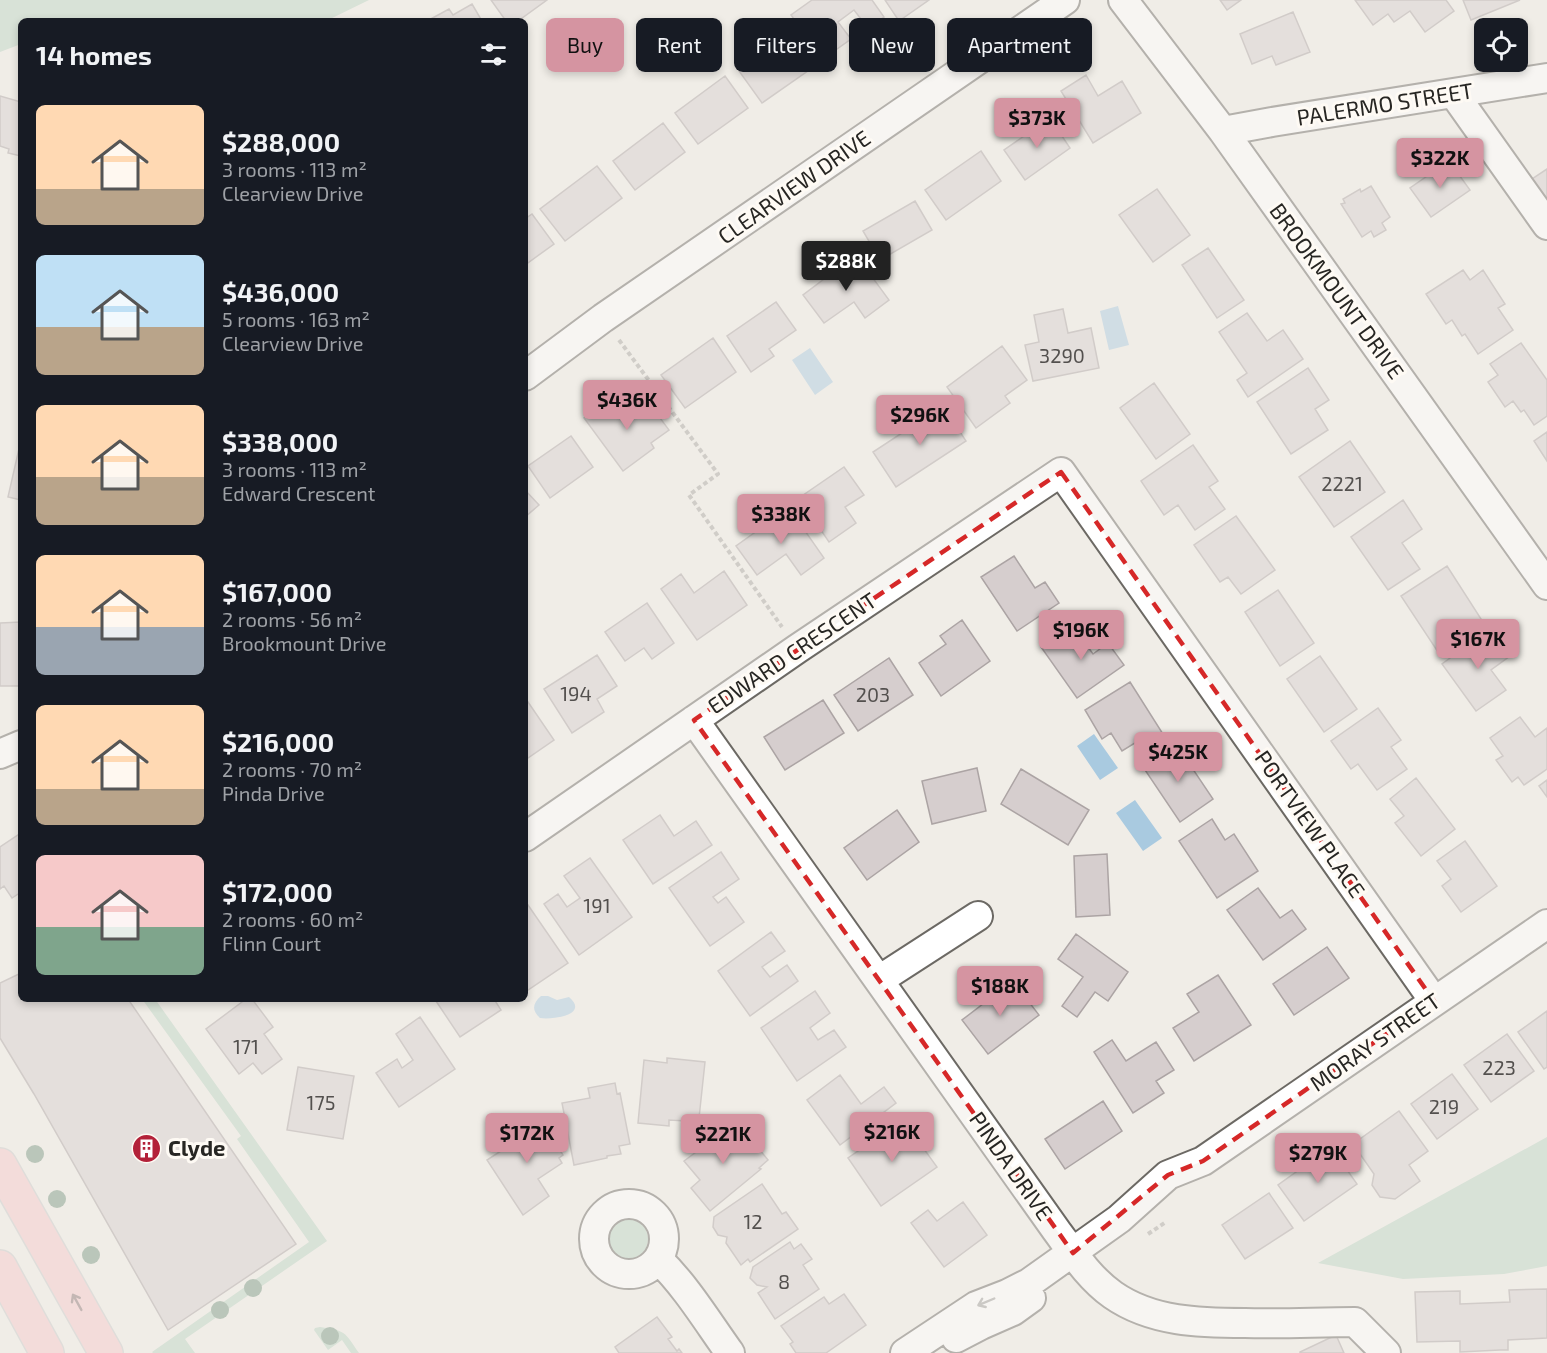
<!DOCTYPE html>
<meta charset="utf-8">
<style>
:root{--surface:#171b24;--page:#20242c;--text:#f1f3f6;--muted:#9ea1a6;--accent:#d594a1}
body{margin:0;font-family:"Exo 2",sans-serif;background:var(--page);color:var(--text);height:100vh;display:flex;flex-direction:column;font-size:22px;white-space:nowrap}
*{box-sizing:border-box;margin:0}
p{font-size:20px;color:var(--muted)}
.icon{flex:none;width:33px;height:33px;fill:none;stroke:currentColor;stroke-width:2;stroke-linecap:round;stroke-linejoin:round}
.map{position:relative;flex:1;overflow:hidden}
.panel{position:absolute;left:18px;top:18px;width:510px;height:984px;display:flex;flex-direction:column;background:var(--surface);border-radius:9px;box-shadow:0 3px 9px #0003}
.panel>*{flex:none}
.top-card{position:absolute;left:546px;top:18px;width:570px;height:54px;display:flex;gap:12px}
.controls{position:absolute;left:1474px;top:18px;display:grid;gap:12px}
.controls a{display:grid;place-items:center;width:54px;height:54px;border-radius:9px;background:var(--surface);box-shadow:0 3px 9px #0003;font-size:30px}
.price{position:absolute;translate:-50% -51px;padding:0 14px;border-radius:6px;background:var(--accent);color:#111;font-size:20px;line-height:39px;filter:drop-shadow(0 2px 3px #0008)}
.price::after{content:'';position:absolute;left:50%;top:36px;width:18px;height:14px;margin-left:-9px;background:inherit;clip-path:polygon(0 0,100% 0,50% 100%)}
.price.active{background:#222;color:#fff}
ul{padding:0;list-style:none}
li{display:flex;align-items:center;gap:18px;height:150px;padding:0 18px}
li span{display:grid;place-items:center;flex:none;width:168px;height:120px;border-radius:9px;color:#555}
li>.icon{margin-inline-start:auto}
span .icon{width:72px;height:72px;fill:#fffc;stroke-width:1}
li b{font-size:26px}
h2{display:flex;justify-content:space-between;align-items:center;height:72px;padding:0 18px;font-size:26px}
.pill{padding:0 21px;border-radius:9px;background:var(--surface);box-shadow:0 3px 9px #0003;font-size:21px;line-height:54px}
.pill.active{background:var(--accent);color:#111}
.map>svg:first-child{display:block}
.green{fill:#bad4c3}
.water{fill:#a9cae0}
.building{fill:#d6cece;stroke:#aca4a4;stroke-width:1.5}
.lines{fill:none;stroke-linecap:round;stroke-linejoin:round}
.minor-casing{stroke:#6c6964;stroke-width:32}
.major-casing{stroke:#cbcbca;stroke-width:36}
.path{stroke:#a9a7a2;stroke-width:4;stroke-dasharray:4.5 3;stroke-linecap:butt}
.minor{stroke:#fff;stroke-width:28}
.major{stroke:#f7c8cb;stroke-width:33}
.tree{fill:#799783}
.oneway{stroke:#8f7777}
.oneway2{stroke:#9e9d9c}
.marked{fill:none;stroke:#d62828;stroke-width:4.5;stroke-dasharray:12 8;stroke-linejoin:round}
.labels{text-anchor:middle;stroke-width:6;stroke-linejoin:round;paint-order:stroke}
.number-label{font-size:20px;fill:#53504e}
.street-label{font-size:22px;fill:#272623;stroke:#fefaf4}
.poi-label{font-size:22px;font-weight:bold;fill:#272623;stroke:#fefaf4;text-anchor:start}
</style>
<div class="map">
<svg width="1547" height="1353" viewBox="0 0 1547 1353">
<rect width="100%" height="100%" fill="#f0ede7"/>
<path class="green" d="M0,0H369L326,21H21V44L0,52Z
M142,999H155L327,1241L185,1339L195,1353H153L152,1352L309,1242L237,1139L241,1136Z
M1547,1137V1266L1504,1274L1403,1279L1318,1263Z
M608 1239a20 20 0 1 1 40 0a20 20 0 1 1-40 0Z
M320,1327C346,1331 344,1331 359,1353H351L342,1340L328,1350L314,1330L315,1328Z"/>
<path class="water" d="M1118,306L1129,345L1109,350L1100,311Z
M810,348L833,382L815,395L792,360Z
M1094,734L1118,768L1100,780L1077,746Z
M1135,800L1162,838L1143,851L1116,813Z
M541,996H548L557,1000L569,997C590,1015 552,1020 540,1018C531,1010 533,1003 541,996Z"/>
<path class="building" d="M491,0H547L518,21H506Z
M812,0H872L884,17L868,28L854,10L838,22L851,39L823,59L791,15Z
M885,0H929L899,21Z
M1220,0H1241L1227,10Z
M1355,0H1446L1454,11L1425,32L1410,11L1394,22L1388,14L1373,25Z
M1463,0H1520L1471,20Z
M472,4L482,21H427L449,9L453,15Z
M1293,12L1310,52L1276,65L1272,56L1252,64L1240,34Z
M789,36L812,68L762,103L739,71Z
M1086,75L1098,96L1122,81L1141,113L1093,143L1061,91Z
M725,76L748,108L698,144L675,113Z
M0,96L21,102V156L8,153L9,149L0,146Z
M1050,118L1070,148L1025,180L1004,150Z
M663,123L685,152L635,190L613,161Z
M981,151L1001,181L946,220L925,190Z
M1449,161L1470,190L1431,217L1410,188Z
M597,166L622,198L565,241L540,209Z
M1547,169V205L1529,181Z
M1371,186L1390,217L1382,223L1386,230L1374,237L1371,231L1362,237L1341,204L1345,203L1343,199L1360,189L1361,192Z
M1157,189L1190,235L1153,262L1119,215Z
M915,201L932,230L880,260L863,231Z
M532,214L554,244L525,265V219Z
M1208,248L1244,300L1217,318L1182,265Z
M856,255L889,300L865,318L854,302L824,323L803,295Z
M1463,270L1470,280L1483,270L1505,304L1498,308L1513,330L1478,354L1465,334L1462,336L1452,320L1446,324L1426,294Z
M776,302L796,330L769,349L774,356L751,372L727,336Z
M1063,309L1068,333L1091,328L1099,368L1033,381L1025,345L1039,342L1034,315Z
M1247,313L1267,341L1283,330L1303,359L1248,397L1237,380L1247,373L1219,332Z
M713,338L736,372L685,408L661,375Z
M1521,343L1547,380V416L1534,425L1524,410L1521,412L1513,401L1505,407L1488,382L1498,375L1490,364Z
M1002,346L1027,380L1005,396L1010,403L976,428L947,387Z
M1308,368L1329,400L1315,409L1328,430L1291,454L1257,402Z
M1154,383L1190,434L1156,459L1120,408Z
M613,397L625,414L646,399L669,430L651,443L654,448L623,471L584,418Z
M943,406L966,441L896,487L873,452Z
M1547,432V461L1534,441Z
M571,436L593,467L550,498L528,466Z
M21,440V500L8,497Z
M1350,441L1385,492L1334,527L1299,477Z
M1193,445L1218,481L1209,487L1225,509L1195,530L1178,505L1164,515L1141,481Z
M844,467L864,495L845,507L856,523L829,542L799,498Z
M525,490L539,505L525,517Z
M1403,500L1422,529L1402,543L1420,569L1388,590L1351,537Z
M789,508L824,558L801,575L786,554L757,575L736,546Z
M1236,516L1275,570L1241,594L1228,577L1220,582L1194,545Z
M1014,556L1035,588L1045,582L1059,603L1017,631L981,577Z
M1447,566L1483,622L1438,652L1401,596Z
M724,571L747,605L697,640L661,589L681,574L694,593Z
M1278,590L1314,643L1280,666L1245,612Z
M647,603L674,643L652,659L644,648L625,661L605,632Z
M962,620L990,661L941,696L919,663L946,644L940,636Z
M21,622V686H0V623Z
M1072,625L1093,654L1108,643L1124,665L1077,698L1041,647Z
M1490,629L1510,656L1491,670L1506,690L1476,711L1442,664Z
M597,655L617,686L597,699L604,712L572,733L544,689Z
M1320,656L1357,709L1324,732L1287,679Z
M889,658L913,695L858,731L834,695Z
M1130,682L1168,742L1146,755L1138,741L1122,751L1111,733L1102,739L1085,710Z
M823,700L844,733L785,770L764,737Z
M528,702L554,740L525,760V704Z
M1378,708L1401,740L1391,747L1407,769L1377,790L1358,764L1351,769L1331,741Z
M1520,717L1535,737L1547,728V769L1524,785L1518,777L1512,782L1496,760L1503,756L1490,738Z
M1176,744L1213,799L1180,822L1143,767Z
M977,768L986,811L932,824L922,781Z
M1021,769L1089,810L1068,845L1001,804Z
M1416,778L1455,829L1421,856L1395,823L1404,816L1390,799Z
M1547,780V797L1539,786Z
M897,810L919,842L867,880L844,848Z
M660,815L674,836L696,821L712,845L653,884L623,840Z
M1212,819L1225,840L1234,834L1258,871L1217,898L1179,841Z
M21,833V892L12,898L4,886L0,889V847Z
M1465,841L1497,886L1461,912L1442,886L1451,879L1437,861Z
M721,852L739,879L713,897L718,903L726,897L744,922L710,946L669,888Z
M1107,854L1110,915L1076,917L1074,856Z
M590,858L632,917L579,955L544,904L558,894L567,907L580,898L564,876Z
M1258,888L1280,918L1292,910L1306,929L1263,960L1227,910Z
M528,905L568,963L525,992V907Z
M771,932L785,951L762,967L770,977L787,965L798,981L750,1016L718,971Z
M1076,934L1128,972L1108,1001L1095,992L1077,1017L1062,1006L1083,977L1058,959Z
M1327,947L1349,978L1294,1015L1273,984Z
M21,973V999H128L296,1244L168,1330L34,1094L0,1038V983Z
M1218,975L1251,1025L1194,1061L1173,1028L1199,1012L1187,994Z
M1013,981L1039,1015L988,1054L962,1020Z
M815,991L830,1013L810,1028L818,1040L834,1030L846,1047L797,1081L761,1028Z
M246,999H252L273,1027L264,1034L282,1059L262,1074L253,1063L239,1074L206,1029Z
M438,999H494L501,1010L460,1037L436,1001Z
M1547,1011V1067L1544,1069L1518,1032Z
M420,1017L455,1069L399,1107L376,1073L397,1059L402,1068L413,1060L396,1034Z
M1507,1034L1534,1071L1491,1102L1464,1065Z
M1112,1040L1126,1061L1156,1042L1174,1070L1156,1081L1164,1093L1133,1113L1094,1052Z
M667,1058L705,1062L699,1118L686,1117V1121L669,1120V1126L638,1123L644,1060L667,1063Z
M298,1067L354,1076L343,1139L287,1130Z
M1452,1074L1478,1109L1437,1139L1411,1104Z
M840,1075L861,1104L884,1087L896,1103L840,1145L807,1100Z
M615,1083L617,1094L620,1093L630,1144L619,1146L621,1154L607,1156V1158L574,1165L562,1103L590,1098L588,1088Z
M1103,1101L1122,1131L1065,1169L1045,1139Z
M1399,1111L1428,1151L1409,1165L1420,1181L1395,1199L1380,1197L1372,1185L1374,1174L1353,1144Z
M542,1119L563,1151L561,1152L563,1155L559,1158L562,1163L538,1179L549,1196L523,1215L487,1160L501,1151L498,1146L517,1134L518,1135L519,1129L526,1124L531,1126Z
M903,1120L937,1167L881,1206L848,1158Z
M719,1122L736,1142L746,1133L768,1160L759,1168L761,1169L710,1211L691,1188L700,1180L684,1161L696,1152L694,1149L704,1141L701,1137Z
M1331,1147L1357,1184L1304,1221L1278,1185Z
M762,1184L782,1214L786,1212L798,1229L750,1262L748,1259L741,1265L726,1243L727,1237L718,1235L713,1227L714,1217Z
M1269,1193L1293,1228L1245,1259L1222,1225Z
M963,1202L987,1235L944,1267L911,1223L928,1210L937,1221Z
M790,1242L794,1249L801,1244L812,1259L803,1265L819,1289L775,1319L758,1293L767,1287L757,1285L750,1278L753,1267Z
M1547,1289V1338L1508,1340V1350H1500L1460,1352V1341L1417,1342L1415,1292L1460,1291V1304L1510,1302L1509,1290Z
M844,1294L866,1325L826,1353H796L790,1344L793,1342L781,1326L824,1297L829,1304Z
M657,1317L672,1337L668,1339L677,1351L679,1349L682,1353H619L615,1347Z
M1336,1335L1344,1353H1300V1352Z"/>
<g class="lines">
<defs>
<path id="minor" d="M1123,0L1223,131L1547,585
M1454,94L1547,225
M1223,131L1272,122L1547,78
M525,376L603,318L1065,0
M694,720L1056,1230C1073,1253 1089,1278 1113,1295C1152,1322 1200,1323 1245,1323C1282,1324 1319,1322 1355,1322L1386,1353
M0,754L21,745
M525,837L797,649L1061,472L1434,1001
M879,980L978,916
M594 1239a35 35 0 1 1 70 0a35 35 0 1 1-70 0Z
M658,1259C686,1286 707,1321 730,1353
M956,1338L981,1325L1013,1311L1031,1298
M905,1353L976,1306L1007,1294L1029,1283L1119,1219L1168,1175L1203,1161L1547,924"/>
<path id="major" d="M0,1165L106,1353
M0,1267L47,1353"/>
</defs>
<use href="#minor" class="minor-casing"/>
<use href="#major" class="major-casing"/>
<path class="path" d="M619,340L718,474L689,495L782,627
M1148,1234L1166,1222"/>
<use href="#minor" class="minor"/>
<use href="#major" class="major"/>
</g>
<g class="tree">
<circle cx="35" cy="1154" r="9"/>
<circle cx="57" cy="1199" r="9"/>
<circle cx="91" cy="1255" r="9"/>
<circle cx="253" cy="1288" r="9"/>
<circle cx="220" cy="1310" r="9"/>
<circle cx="330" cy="1336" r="9"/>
</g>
<defs><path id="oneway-shaft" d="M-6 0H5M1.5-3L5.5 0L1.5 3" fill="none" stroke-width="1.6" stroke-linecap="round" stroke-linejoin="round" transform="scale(1.5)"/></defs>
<use class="oneway" href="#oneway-shaft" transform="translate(77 1302) rotate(-119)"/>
<use class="oneway2" href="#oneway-shaft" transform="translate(986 1302) rotate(157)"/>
<path d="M0 0H1547V1353H0ZM1061,472L1434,1001L1203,1161L1168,1175L1073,1253L694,720Z" fill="#f0ede7" fill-opacity=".55" fill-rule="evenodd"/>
<path class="marked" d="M1061,472L1434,1001L1203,1161L1168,1175L1073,1253L694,720Z"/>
<defs>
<symbol id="building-disc" viewBox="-11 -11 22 22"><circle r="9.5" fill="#b32139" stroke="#fefaf4"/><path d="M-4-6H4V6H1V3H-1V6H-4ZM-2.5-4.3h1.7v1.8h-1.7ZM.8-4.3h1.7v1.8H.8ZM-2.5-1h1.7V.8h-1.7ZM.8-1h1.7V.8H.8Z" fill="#fff"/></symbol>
</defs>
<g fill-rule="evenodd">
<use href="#building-disc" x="130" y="1132" width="33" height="33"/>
</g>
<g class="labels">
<g class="number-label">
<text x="1062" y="363">3290</text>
<text x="1342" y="491">2221</text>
<text x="576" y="701">194</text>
<text x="873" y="702">203</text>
<text x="597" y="913">191</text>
<text x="246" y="1054">171</text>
<text x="1499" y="1075">223</text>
<text x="321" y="1110">175</text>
<text x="1444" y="1114">219</text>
<text x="753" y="1229">12</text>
<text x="784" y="1289">8</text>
</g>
<g class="street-label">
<text transform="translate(1385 104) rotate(-9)" y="8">PALERMO STREET</text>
<text transform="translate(794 187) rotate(-35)" y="8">CLEARVIEW DRIVE</text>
<text transform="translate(1337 291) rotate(54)" y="8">BROOKMOUNT DRIVE</text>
<text transform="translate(792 653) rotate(-34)" y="8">EDWARD CRESCENT</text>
<text transform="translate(1310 824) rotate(55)" y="8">PORTVIEW PLACE</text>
<text transform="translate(1375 1042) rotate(-35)" y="8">MORAY STREET</text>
<text transform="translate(1011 1166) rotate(55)" y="8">PINDA DRIVE</text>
</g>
<g class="poi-label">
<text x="168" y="1156">Clyde</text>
</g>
</g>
</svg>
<div class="controls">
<a><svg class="icon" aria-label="locate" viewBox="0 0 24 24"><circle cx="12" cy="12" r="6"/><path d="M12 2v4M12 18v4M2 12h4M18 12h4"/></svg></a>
</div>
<b class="price" style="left:1037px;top:149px">$373K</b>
<b class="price" style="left:1440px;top:189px">$322K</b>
<b class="price active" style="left:846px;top:292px">$288K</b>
<b class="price" style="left:627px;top:431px">$436K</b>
<b class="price" style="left:920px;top:446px">$296K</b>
<b class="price" style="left:781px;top:545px">$338K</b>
<b class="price" style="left:1081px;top:661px">$196K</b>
<b class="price" style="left:1478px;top:670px">$167K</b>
<b class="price" style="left:1178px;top:783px">$425K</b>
<b class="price" style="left:1000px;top:1017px">$188K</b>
<b class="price" style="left:892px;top:1163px">$216K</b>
<b class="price" style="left:527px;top:1164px">$172K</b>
<b class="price" style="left:723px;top:1165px">$221K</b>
<b class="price" style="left:1318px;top:1184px">$279K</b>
<div class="top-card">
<a class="pill active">Buy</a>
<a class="pill">Rent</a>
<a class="pill">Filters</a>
<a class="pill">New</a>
<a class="pill">Apartment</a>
</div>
<section class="panel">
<h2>14 homes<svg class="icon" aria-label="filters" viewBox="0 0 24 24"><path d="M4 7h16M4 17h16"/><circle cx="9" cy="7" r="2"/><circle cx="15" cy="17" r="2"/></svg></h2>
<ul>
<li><span style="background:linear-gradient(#ffd9b3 70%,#b9a48a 0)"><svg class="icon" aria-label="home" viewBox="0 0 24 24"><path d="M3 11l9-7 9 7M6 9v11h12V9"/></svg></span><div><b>$288,000</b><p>3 rooms · 113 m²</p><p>Clearview Drive</p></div></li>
<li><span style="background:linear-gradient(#bfe0f5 60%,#b9a48a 0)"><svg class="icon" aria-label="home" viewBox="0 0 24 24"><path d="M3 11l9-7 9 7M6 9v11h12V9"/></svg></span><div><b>$436,000</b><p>5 rooms · 163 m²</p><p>Clearview Drive</p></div></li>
<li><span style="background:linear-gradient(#ffd9b3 60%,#b9a48a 0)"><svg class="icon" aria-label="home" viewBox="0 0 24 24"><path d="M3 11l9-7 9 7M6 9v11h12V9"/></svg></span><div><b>$338,000</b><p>3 rooms · 113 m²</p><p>Edward Crescent</p></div></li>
<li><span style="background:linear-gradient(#ffd9b3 60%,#9aa5b1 0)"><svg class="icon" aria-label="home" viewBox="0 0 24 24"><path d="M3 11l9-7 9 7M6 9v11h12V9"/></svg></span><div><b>$167,000</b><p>2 rooms · 56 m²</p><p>Brookmount Drive</p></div></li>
<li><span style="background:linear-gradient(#ffd9b3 70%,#b9a48a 0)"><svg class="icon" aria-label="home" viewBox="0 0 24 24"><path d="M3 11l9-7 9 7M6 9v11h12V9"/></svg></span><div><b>$216,000</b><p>2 rooms · 70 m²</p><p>Pinda Drive</p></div></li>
<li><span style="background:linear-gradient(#f6c9c9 60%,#7fa58c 0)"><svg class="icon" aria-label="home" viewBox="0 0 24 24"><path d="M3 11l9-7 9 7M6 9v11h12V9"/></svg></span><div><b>$172,000</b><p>2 rooms · 60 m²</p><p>Flinn Court</p></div></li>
</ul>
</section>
</div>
